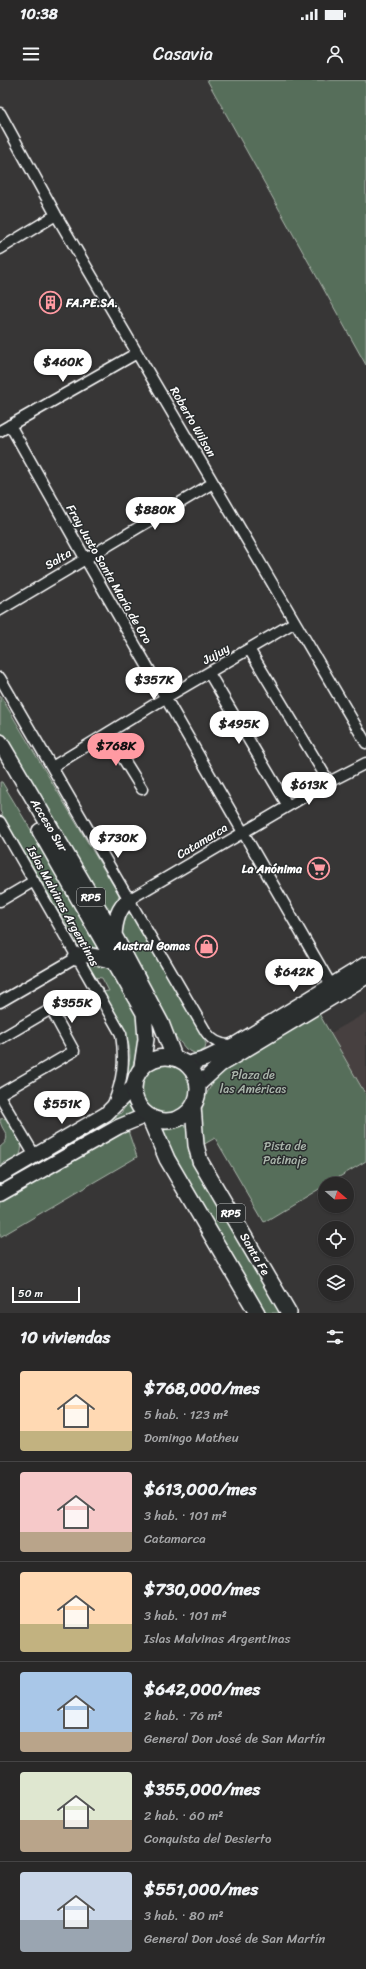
<!DOCTYPE html>
<html lang="es">
<meta charset="utf-8">
<style>
:root{--surface:#292828;--page:#353434;--text:#f1f3f6;--muted:#a5a6a8;--line:#454445;--accent:#ff9aa2}
body{margin:0;font-family:Sriracha,sans-serif;background:var(--page);color:var(--text);height:100vh;display:flex;flex-direction:column;font-size:15px;white-space:nowrap}
*{box-sizing:border-box;margin:0}
p{font-size:13px;color:var(--muted)}
.icon{flex:none;width:22px;height:22px;fill:none;stroke:currentColor;stroke-width:2;stroke-linecap:round;stroke-linejoin:round}
.map{position:relative;height:1233px;overflow:hidden}
.drawer{display:flex;flex-direction:column;background:var(--surface);flex:1}
.drawer>*{flex:none}
.needle{width:26px;rotate:109deg}
.tools{position:absolute;left:318px;top:1097px;display:grid;gap:8px}
.tools a{display:grid;place-items:center;width:36px;height:36px;border-radius:50%;background:var(--surface);box-shadow:0 1px 3px #0004,0 0 0 1px var(--line);font-size:20px}
.scale{position:absolute;left:12px;bottom:10px;width:68px;box-sizing:border-box;padding-left:4px;border:2px solid #fff;border-top:0;font-size:11px;line-height:14px;white-space:nowrap;color:#fff;-webkit-text-stroke:3px #2a2d2e;paint-order:stroke}
.price{position:absolute;translate:-50% -34px;padding:0 9px;border-radius:14px;background:#fff;color:#222;font-size:13px;line-height:26px;filter:drop-shadow(0 1px 2px #0008)}
.price::after{content:'';position:absolute;left:50%;top:24px;width:12px;height:9px;margin-left:-6px;background:inherit;clip-path:polygon(0 0,100% 0,50% 100%)}
.price.on{background:var(--accent);color:#111}
ul{padding:0;list-style:none}
li{display:flex;align-items:center;gap:12px;height:100px;padding:0 20px}
li+li{border-top:1px solid var(--line)}
li span{display:grid;place-items:center;flex:none;width:112px;height:80px;border-radius:4px;color:#555}
li>.icon{margin-inline-start:auto}
span .icon{width:48px;height:48px;fill:#fffc;stroke-width:1}
li b{font-size:17px}
h2{display:flex;justify-content:space-between;align-items:center;height:48px;padding:0 20px;font-size:17px}
.status{display:flex;justify-content:space-between;align-items:center;height:28px;padding:0 20px;background:var(--surface);direction:ltr}
.status svg{height:11px;fill:currentColor}
header{display:flex;justify-content:space-between;align-items:center;height:52px;padding:0 20px;background:var(--surface);font-size:18px;font-weight:600}
.map>svg:first-child{display:block}
.built{fill:#474140}
.green{fill:#576e5a;stroke:#abb6ac}
.lines{fill:none;stroke-linecap:round;stroke-linejoin:round}
.street-casing{stroke:#fff;stroke-width:13}
.secondary-casing{stroke:#fff;stroke-width:17}
.primary-casing{stroke:#fff;stroke-width:18}
.street{stroke:#2a2d2e;stroke-width:10}
.secondary{stroke:#2a2d2e;stroke-width:14}
.primary{stroke:#2a2d2e;stroke-width:15}
.labels{text-anchor:middle;stroke-width:3;stroke-linejoin:round;paint-order:stroke}
.shield{fill:#2a2d2e;stroke:#bfc0c0;stroke-width:1}
.shield-label{font-size:11px;font-weight:bold;fill:#fff}
.poi-label{font-size:12px;font-weight:bold;fill:#fff;stroke:#2a2d2e;text-anchor:end}
.street-label{font-size:12px;fill:#fff;stroke:#2a2d2e}
.park-label{font-size:12px;fill:#abb6ac;stroke:#2a2d2e}
</style>
<div class="status"><b>10:38</b><svg viewBox="0 0 49 12"><path d="M0 12V9h3v3zM5 12V6h3v6zM10 12V3h3v9zM15 12V0h3v12zM26 1h20v11H26zM47 4h2v5h-2z"/></svg></div>
<header><svg class="icon" aria-label="menu" viewBox="0 0 24 24"><path d="M4 6h16M4 12h16M4 18h16"/></svg>Casavia<svg class="icon" aria-label="person" viewBox="0 0 24 24"><circle cx="12" cy="8" r="4"/><path d="M4 21q1-7 8-7t8 7"/></svg></header>
<div class="map">
<svg width="366" height="1233" viewBox="0 0 366 1233">
<rect width="100%" height="100%" fill="#373636"/>
<filter id="ink" filterUnits="userSpaceOnUse"><feTurbulence type="fractalNoise" baseFrequency=".025" numOctaves="2"/><feDisplacementMap in="SourceGraphic" scale="8" xChannelSelector="R" yChannelSelector="G"/><feConvolveMatrix kernelMatrix="1 2 1 2 8 2 1 2 1" color-interpolation-filters="sRGB"/></filter>
<g filter="url(#ink)">
<path class="built" d="M366,933V1015L331,953Z"/>
<path class="green" d="M207,0H366V285Z
M0,615L119,815L110,841L0,653Z
M0,702H2L104,871L81,869L0,731Z
M126,827L202,955L206,964L205,969L196,974L186,969L174,955L118,852Z
M84,879L112,885C137,928 152,948 127,998L125,997C127,991 129,984 130,978C131,953 113,931 101,912L109,911L102,898L94,897Z
M318,932L366,1015V1081L264,1142L215,1058L201,1066V1031L207,1013L217,995Z
M141 1009a26 26 0 1 1 52 0a26 26 0 1 1-52 0Z
M130,1020L135,1035L0,1109V1105L114,1038L121,1033Z
M7,1038C16,1054 31,1068 13,1083L5,1082L0,1086V1067C15,1056 0,1051 0,1039Z
M189,1043L282,1233H264L183,1094L163,1050L173,1049Z
M127,1048L137,1077L0,1157V1120Z"/>
<g class="lines">
<defs>
<path id="street" d="M0,33L56,135L366,663
M0,169L56,135
M10,345L85,478L331,905
M0,351L137,273
M0,530L213,403
M249,569L329,702
M209,593L288,726
M0,598L206,952C212,961 222,966 234,965
M108,654L142,709
M52,687L165,618L295,542
M0,742L121,954C125,980 123,1000 113,1024
M130,819L329,702L366,683
M0,821L34,801
M0,922L76,878
M0,959L51,929L74,971L0,1014
M0,1017L35,1076"/>
<path id="secondary" d="M187,984L205,979L236,964L366,884
M198,1005L220,985L366,897
M0,1096L106,1034L134,1006
M0,1114L118,1047L147,1035"/>
<path id="primary" d="M0,662L114,855L161,943L174,977
M40,751L144,933L146,959L142,986
M114,855C115,841 118,828 130,819
M76,878L83,874L115,881
M134 1009a32 32 0 1 1 64 0a32 32 0 1 1-64 0Z
M193,1026L196,1065L200,1081L289,1233
M149,1037L167,1079L257,1233"/>
</defs>
<use href="#street" class="street-casing"/>
<use href="#secondary" class="secondary-casing"/>
<use href="#primary" class="primary-casing"/>
<use href="#street" class="street"/>
<use href="#secondary" class="secondary"/>
<use href="#primary" class="primary"/>
</g>
</g>
<defs>
<symbol id="building-ring" viewBox="-11 -11 22 22"><circle r="9.5" fill="#2a2d2e" stroke="#ff9aa2" stroke-width="1.5"/><path d="M-4-6H4V6H1V3H-1V6H-4ZM-2.5-4.3h1.7v1.8h-1.7ZM.8-4.3h1.7v1.8H.8ZM-2.5-1h1.7V.8h-1.7ZM.8-1h1.7V.8H.8Z" fill="#ff9aa2"/></symbol>
<symbol id="supermarket-ring" viewBox="-11 -11 22 22"><circle r="9.5" fill="#2a2d2e" stroke="#ff9aa2" stroke-width="1.5"/><path d="M-6-5.5h2.5l.6 2H6L4.5 2H-2.5L-4.4-4H-6ZM-1.5 3.2a1.3 1.3 0 1 0 .1 0ZM3 3.2a1.3 1.3 0 1 0 .1 0Z" fill="#ff9aa2"/></symbol>
<symbol id="shop-ring" viewBox="-11 -11 22 22"><circle r="9.5" fill="#2a2d2e" stroke="#ff9aa2" stroke-width="1.5"/><path d="M-5-2.5h2.3a2.7 3.5 0 0 1 5.4 0H5L5.5 6h-11ZM-1.5-2.5h3a1.5 2.3 0 0 0-3 0Z" fill="#ff9aa2"/></symbol>
</defs>
<g fill-rule="evenodd">
<use href="#building-ring" x="38" y="210" width="25" height="25"/>
<use href="#supermarket-ring" x="306" y="776" width="25" height="25"/>
<use href="#shop-ring" x="194" y="854" width="25" height="25"/>
</g>
<g class="labels">
<g class="shield">
<rect x="77" y="808" width="28" height="18" rx="3"/>
<rect x="217" y="1124" width="28" height="18" rx="3"/>
</g>
<g class="shield-label">
<text x="91" y="821">RP5</text>
<text x="231" y="1137">RP5</text>
</g>
<g class="poi-label">
<text x="66" y="227" text-anchor="start">FA.PE.SA.</text>
<text x="302" y="793">La Anónima</text>
<text x="190" y="870">Austral Gomas</text>
</g>
<g class="street-label">
<text transform="translate(193 342) rotate(60)" y="4">Roberto Wilson</text>
<text transform="translate(58 479) rotate(-31)" y="4">Salta</text>
<text transform="translate(109 494) rotate(60)" y="4">Fray Justo Santa María de Oro</text>
<text transform="translate(216 574) rotate(-30)" y="4">Jujuy</text>
<text transform="translate(49 745) rotate(59)" y="4">Acceso Sur</text>
<text transform="translate(202 761) rotate(-31)" y="4">Catamarca</text>
<text transform="translate(63 826) rotate(61)" y="4">Islas Malvinas Argentinas</text>
<text transform="translate(255 1174) rotate(60)" y="4">Santa Fe</text>
</g>
<g class="park-label">
<text x="253" y="999">Plaza de<tspan x="253" dy="14">las Américas</tspan></text>
<text x="285" y="1070">Pista de<tspan x="285" dy="14">Patinaje</tspan></text>
</g>
</g>
</svg>
<div class="tools">
<a><svg class="needle" viewBox="-14 -14 28 28"><path d="M0-13l5 13h-10z" fill="#e53935"/><path d="M0 13l5-13h-10z" fill="#a5a6a8"/></svg></a>
<a><svg class="icon" aria-label="locate" viewBox="0 0 24 24"><circle cx="12" cy="12" r="6"/><path d="M12 2v4M12 18v4M2 12h4M18 12h4"/></svg></a>
<a><svg class="icon" aria-label="layers" viewBox="0 0 24 24"><path d="M12 4l9 5-9 5-9-5zM3 14l9 5 9-5"/></svg></a>
</div>
<div class="scale">50 m</div>
<b class="price" style="left:63px;top:303px">$460K</b>
<b class="price" style="left:155px;top:451px">$880K</b>
<b class="price" style="left:154px;top:621px">$357K</b>
<b class="price" style="left:239px;top:665px">$495K</b>
<b class="price on" style="left:116px;top:687px">$768K</b>
<b class="price" style="left:309px;top:726px">$613K</b>
<b class="price" style="left:118px;top:779px">$730K</b>
<b class="price" style="left:294px;top:913px">$642K</b>
<b class="price" style="left:72px;top:944px">$355K</b>
<b class="price" style="left:62px;top:1045px">$551K</b>
</div>
<section class="drawer">
<h2>10 viviendas<svg class="icon" aria-label="filters" viewBox="0 0 24 24"><path d="M4 7h16M4 17h16"/><circle cx="9" cy="7" r="2"/><circle cx="15" cy="17" r="2"/></svg></h2>
<ul>
<li><span style="background:linear-gradient(#ffd9b3 75%,#c2b280 0)"><svg class="icon" aria-label="home" viewBox="0 0 24 24"><path d="M3 11l9-7 9 7M6 9v11h12V9"/></svg></span><div><b>$768,000/mes</b><p>5 hab. · 123 m²</p><p>Domingo Matheu</p></div></li>
<li><span style="background:linear-gradient(#f6c9c9 75%,#b9a48a 0)"><svg class="icon" aria-label="home" viewBox="0 0 24 24"><path d="M3 11l9-7 9 7M6 9v11h12V9"/></svg></span><div><b>$613,000/mes</b><p>3 hab. · 101 m²</p><p>Catamarca</p></div></li>
<li><span style="background:linear-gradient(#ffd9b3 65%,#c2b280 0)"><svg class="icon" aria-label="home" viewBox="0 0 24 24"><path d="M3 11l9-7 9 7M6 9v11h12V9"/></svg></span><div><b>$730,000/mes</b><p>3 hab. · 101 m²</p><p>Islas Malvinas Argentinas</p></div></li>
<li><span style="background:linear-gradient(#a9c7e8 75%,#b9a48a 0)"><svg class="icon" aria-label="home" viewBox="0 0 24 24"><path d="M3 11l9-7 9 7M6 9v11h12V9"/></svg></span><div><b>$642,000/mes</b><p>2 hab. · 76 m²</p><p>General Don José de San Martín</p></div></li>
<li><span style="background:linear-gradient(#dfe7d0 60%,#b9a48a 0)"><svg class="icon" aria-label="home" viewBox="0 0 24 24"><path d="M3 11l9-7 9 7M6 9v11h12V9"/></svg></span><div><b>$355,000/mes</b><p>2 hab. · 60 m²</p><p>Conquista del Desierto</p></div></li>
<li><span style="background:linear-gradient(#c9d6e8 60%,#9aa5b1 0)"><svg class="icon" aria-label="home" viewBox="0 0 24 24"><path d="M3 11l9-7 9 7M6 9v11h12V9"/></svg></span><div><b>$551,000/mes</b><p>3 hab. · 80 m²</p><p>General Don José de San Martín</p></div></li>
</ul>
</section>
